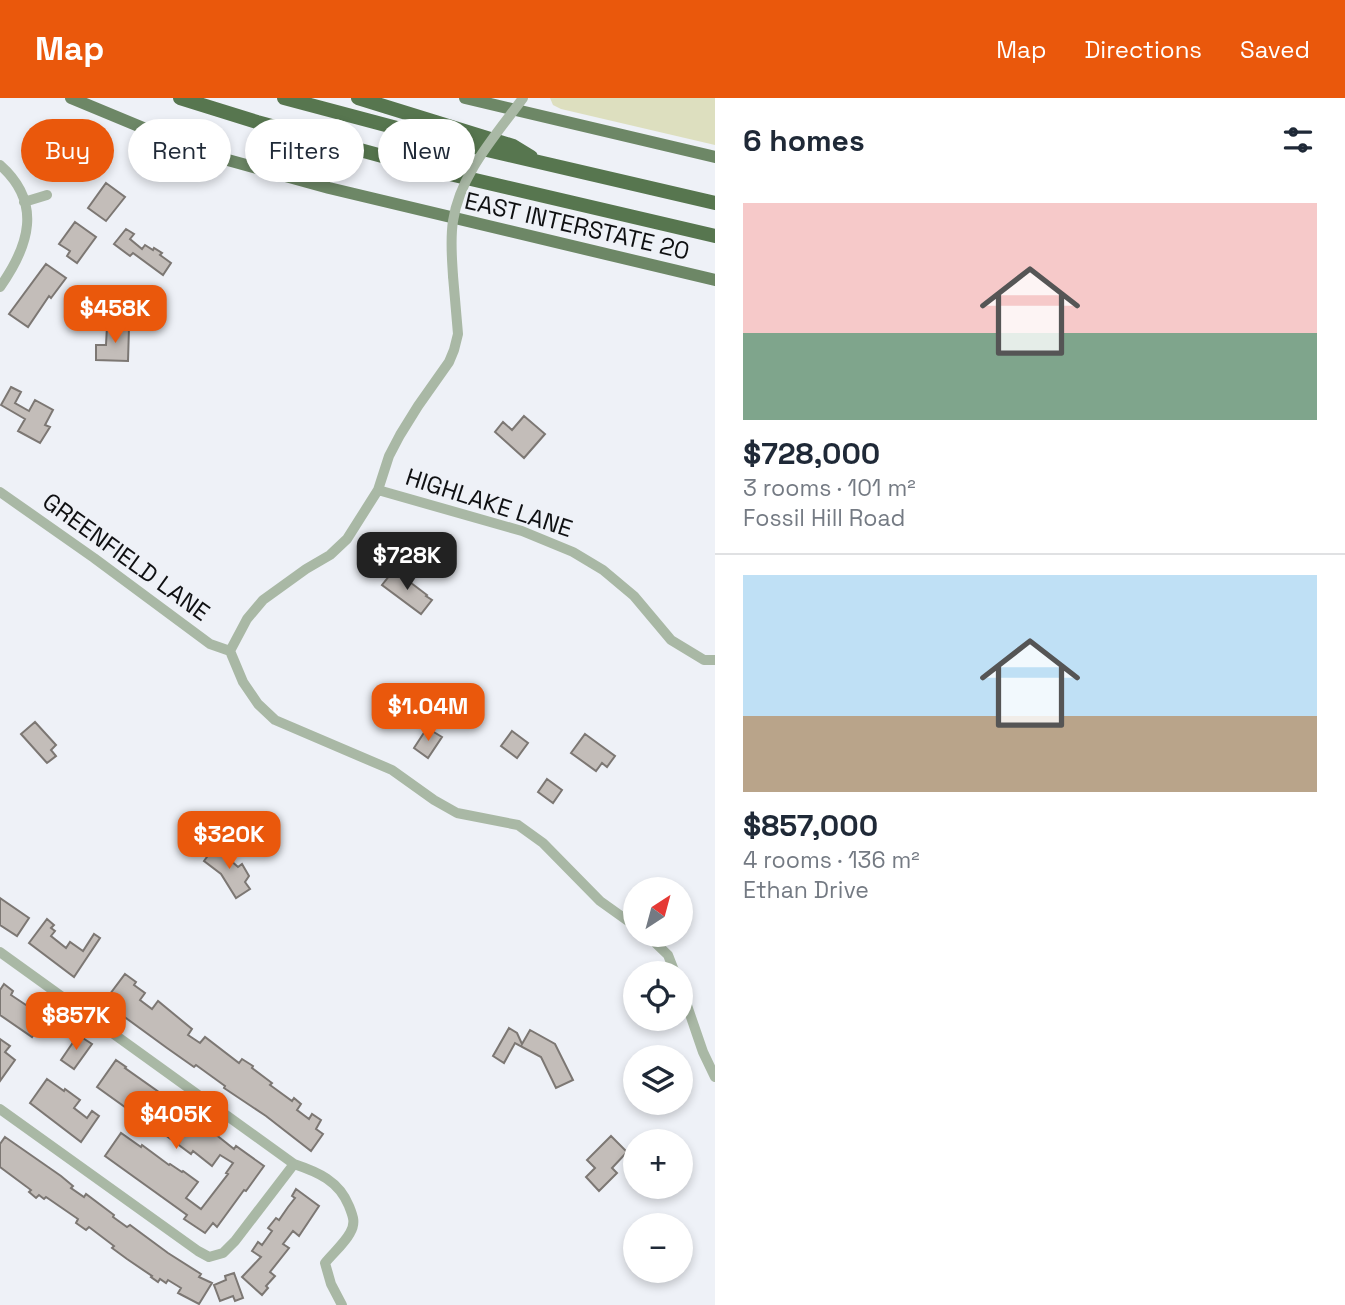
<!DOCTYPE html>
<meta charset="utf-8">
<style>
:root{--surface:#fff;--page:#f6f6f7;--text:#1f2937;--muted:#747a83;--line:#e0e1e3;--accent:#ea580c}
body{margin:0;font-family:"Space Grotesk",sans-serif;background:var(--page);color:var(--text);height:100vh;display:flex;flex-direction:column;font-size:26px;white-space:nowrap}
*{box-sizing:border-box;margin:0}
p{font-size:23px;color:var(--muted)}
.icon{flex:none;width:38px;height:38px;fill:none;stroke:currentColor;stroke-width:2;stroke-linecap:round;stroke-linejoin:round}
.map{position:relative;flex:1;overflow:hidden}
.details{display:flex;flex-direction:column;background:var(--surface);width:630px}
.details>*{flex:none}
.top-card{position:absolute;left:21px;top:21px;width:588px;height:63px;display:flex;gap:14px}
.needle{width:46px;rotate:36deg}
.fabs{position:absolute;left:623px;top:779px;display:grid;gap:14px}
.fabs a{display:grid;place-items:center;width:70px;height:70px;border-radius:50%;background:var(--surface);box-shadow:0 4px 10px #0003;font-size:35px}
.price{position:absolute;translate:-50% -60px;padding:0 16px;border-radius:14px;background:var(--accent);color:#fff;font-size:23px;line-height:46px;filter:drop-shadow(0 2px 4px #0008)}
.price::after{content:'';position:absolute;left:50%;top:42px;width:21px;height:16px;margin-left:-10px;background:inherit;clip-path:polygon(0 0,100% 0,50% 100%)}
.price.active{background:#222;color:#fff}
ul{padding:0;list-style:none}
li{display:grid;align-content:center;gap:14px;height:371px;padding:0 28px}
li+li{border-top:2px solid var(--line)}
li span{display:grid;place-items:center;height:217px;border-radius:0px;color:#555}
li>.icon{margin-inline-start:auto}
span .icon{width:126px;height:126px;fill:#fffc;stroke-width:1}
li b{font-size:30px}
h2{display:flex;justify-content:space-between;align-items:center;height:84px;padding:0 28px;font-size:30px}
.chip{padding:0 24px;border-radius:32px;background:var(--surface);box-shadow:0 4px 10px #0003;font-size:24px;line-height:63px}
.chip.active{background:var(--accent);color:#fff}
header{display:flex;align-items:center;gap:42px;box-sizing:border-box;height:98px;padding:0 35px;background:var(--accent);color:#fff}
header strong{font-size:33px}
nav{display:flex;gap:38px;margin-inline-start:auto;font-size:24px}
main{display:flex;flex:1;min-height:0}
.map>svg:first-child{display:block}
.green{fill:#dddfbf}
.building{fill:#c3bdb9;stroke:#7c7773;stroke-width:2}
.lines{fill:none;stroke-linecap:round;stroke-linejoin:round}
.minor{stroke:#a9b8a5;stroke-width:10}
.major{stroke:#6d8766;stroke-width:12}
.highway{stroke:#57764f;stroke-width:14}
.minor-bridge{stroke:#a9b8a5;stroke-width:10}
.labels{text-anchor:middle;stroke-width:5;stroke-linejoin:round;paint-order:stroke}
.street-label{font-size:24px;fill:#0f1012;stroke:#eef1f7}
</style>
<header>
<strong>Map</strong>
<nav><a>Map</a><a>Directions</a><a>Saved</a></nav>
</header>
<main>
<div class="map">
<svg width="715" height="1207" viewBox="0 0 715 1207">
<rect width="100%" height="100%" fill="#eef1f7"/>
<path class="green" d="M550,0H715V47L561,11L553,7Z"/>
<path class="building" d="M40,34L50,42L52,39L59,45L44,65L29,54L33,49L30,48Z
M92,44L107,58L89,78L74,64Z
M106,85L125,99L106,123L88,110Z
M75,124L96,139L77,165L67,158L70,153L59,146Z
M126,131L134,136L130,141L142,151L145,147L153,152L154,150L162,155L160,157L171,165L163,177L133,155L130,158L114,146Z
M46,166L66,180L51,200L49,198L28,229L9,216Z
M107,228L129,229L128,263L96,262V247H106Z
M11,289L21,294L15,305L29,313L35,302L53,312L45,327L50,329L40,345L18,333L25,321L1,307Z
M524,318L545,336L524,360L495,334L503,324L512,332Z
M394,472L427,497L426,498L432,502L421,516L382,487Z
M35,624L56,647L51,652L56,658L47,665L21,636Z
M427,630L442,639L428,660L414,650Z
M512,633L528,645L517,660L501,648Z
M585,636L615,658L607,669L602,665L596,673L571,655Z
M547,681L562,692L553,705L538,694Z
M221,746L227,751L224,755L229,761L238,769L242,766L249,778L245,784L250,791L236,800L221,776L204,763L212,752L215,754Z
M0,800L29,820L17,838L0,827Z
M47,821L54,827L51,830L55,833L51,838L66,850L70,844L83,853L94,836L100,840L74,879L29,845Z
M125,876L136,884L134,887L145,895L140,902L152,911L158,903L192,931L188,937L200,945L205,939L239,965L242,961L253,968L252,970L272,985L270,987L292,1003L294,1000L301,1006L297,1012L309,1021L312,1016L321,1022L316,1031L323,1036L311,1053L266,1018L224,990L225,988L196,967L194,969L167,950L104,904Z
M4,886L13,893L11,897L26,907L30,903L43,912L41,915L46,918L32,939L0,917V892Z
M509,930L517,935L522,946L530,932L555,946L573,982L556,990L541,959L515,945L504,965L493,958Z
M78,937L92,946L74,971L61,962Z
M0,941L10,948L5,954L15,962L0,983Z
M116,962L126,969L125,970L190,1016L234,1051L236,1048L264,1068L246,1093L244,1092L217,1129L213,1125L205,1135L184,1121L187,1117L105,1058L121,1035L141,1049L142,1047L169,1067L170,1066L182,1074L183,1073L198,1084L186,1100L201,1111L228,1076L226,1075L233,1065L220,1057L212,1068L193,1053L191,1056L164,1036L169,1030L156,1020L152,1025L144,1020L143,1022L97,989Z
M47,981L64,993L65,991L80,1002L74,1010L87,1020L92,1013L99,1018L81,1044L30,1005Z
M611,1038L627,1054L612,1070L617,1075L599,1093L586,1079L595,1070L587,1062Z
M5,1039L61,1078L73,1088L71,1090L84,1099L86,1096L114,1117L113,1119L127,1129L130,1127L168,1155L201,1176L199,1179L212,1185L199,1206L178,1195L181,1190L168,1182L166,1185L160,1181L158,1184L151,1179L152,1178L127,1161L112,1150L114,1148L89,1129L86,1132L76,1125L78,1121L46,1099L44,1101L39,1097L36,1100L29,1094L31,1092L0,1069V1046Z
M296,1091L319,1108L299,1138L293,1133L283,1146L289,1150L270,1174L275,1178L266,1188L268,1190L262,1197L242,1179L261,1159L252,1153L258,1144L262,1147L272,1133L268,1130L276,1120L279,1122L288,1109L295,1100L292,1098Z
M234,1175L243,1200L235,1203L233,1198L220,1203L214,1187L226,1182L225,1178Z"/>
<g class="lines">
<path class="minor" d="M0,67C43,105 29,148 0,189
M24,104L47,97
M378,392L522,433L573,454L603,472L634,498L671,542L704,562H715
M0,394L94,460L210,546L230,553
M230,553L243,584L258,606L275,622L392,672L434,702L457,715L518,727L543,745L600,803L635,828
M230,553L247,521L263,502L306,471L330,457L347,441L378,392L389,358L400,337L418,308L449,264L454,252L458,236L453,178
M646,836L668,857L675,875
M0,854L294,1066C318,1074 339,1083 349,1108C353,1118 356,1125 350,1135C344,1146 333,1155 325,1165L331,1186L342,1207
M681,890L703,954L715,979
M0,1011L198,1153L209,1159L223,1155L235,1143L294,1066"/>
<path class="major" d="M71,0L206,56L329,90L715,182
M465,0L715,59"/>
<path class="highway" d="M180,0L257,24L441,74L715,138
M284,0L427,38L715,105
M358,0L513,48L531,59"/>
<path class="minor-bridge" d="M453,178C452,160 450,142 453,123C460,76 496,37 523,0"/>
</g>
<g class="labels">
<g class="street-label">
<text transform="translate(577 128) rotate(13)" y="8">EAST INTERSTATE 20</text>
<text transform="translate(489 405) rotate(18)" y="8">HIGHLAKE LANE</text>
<text transform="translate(126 459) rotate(36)" y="8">GREENFIELD LANE</text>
</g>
</g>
</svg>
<div class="fabs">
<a><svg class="needle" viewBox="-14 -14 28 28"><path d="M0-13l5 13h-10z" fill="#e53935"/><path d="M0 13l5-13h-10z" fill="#747a83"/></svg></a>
<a><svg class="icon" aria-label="locate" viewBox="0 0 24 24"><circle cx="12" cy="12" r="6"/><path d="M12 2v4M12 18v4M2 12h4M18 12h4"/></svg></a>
<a><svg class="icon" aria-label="layers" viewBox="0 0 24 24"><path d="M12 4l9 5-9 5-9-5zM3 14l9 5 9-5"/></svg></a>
<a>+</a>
<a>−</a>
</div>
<b class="price" style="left:115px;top:247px">$458K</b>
<b class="price active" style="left:407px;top:494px">$728K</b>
<b class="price" style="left:428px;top:645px">$1.04M</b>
<b class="price" style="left:229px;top:773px">$320K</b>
<b class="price" style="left:76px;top:954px">$857K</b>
<b class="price" style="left:176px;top:1053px">$405K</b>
<div class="top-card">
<a class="chip active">Buy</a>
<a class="chip">Rent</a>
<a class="chip">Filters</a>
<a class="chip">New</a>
</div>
</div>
<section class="details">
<h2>6 homes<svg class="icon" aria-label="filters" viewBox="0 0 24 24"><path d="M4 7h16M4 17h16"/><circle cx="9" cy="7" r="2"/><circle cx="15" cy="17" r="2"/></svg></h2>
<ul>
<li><span style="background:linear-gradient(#f6c9c9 60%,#7fa58c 0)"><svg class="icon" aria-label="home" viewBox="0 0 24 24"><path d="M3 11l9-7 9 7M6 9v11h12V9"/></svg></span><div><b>$728,000</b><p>3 rooms · 101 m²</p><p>Fossil Hill Road</p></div></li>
<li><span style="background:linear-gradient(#bfe0f5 65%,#b9a48a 0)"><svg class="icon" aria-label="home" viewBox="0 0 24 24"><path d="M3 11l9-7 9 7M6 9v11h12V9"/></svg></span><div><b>$857,000</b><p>4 rooms · 136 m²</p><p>Ethan Drive</p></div></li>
</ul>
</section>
</main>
